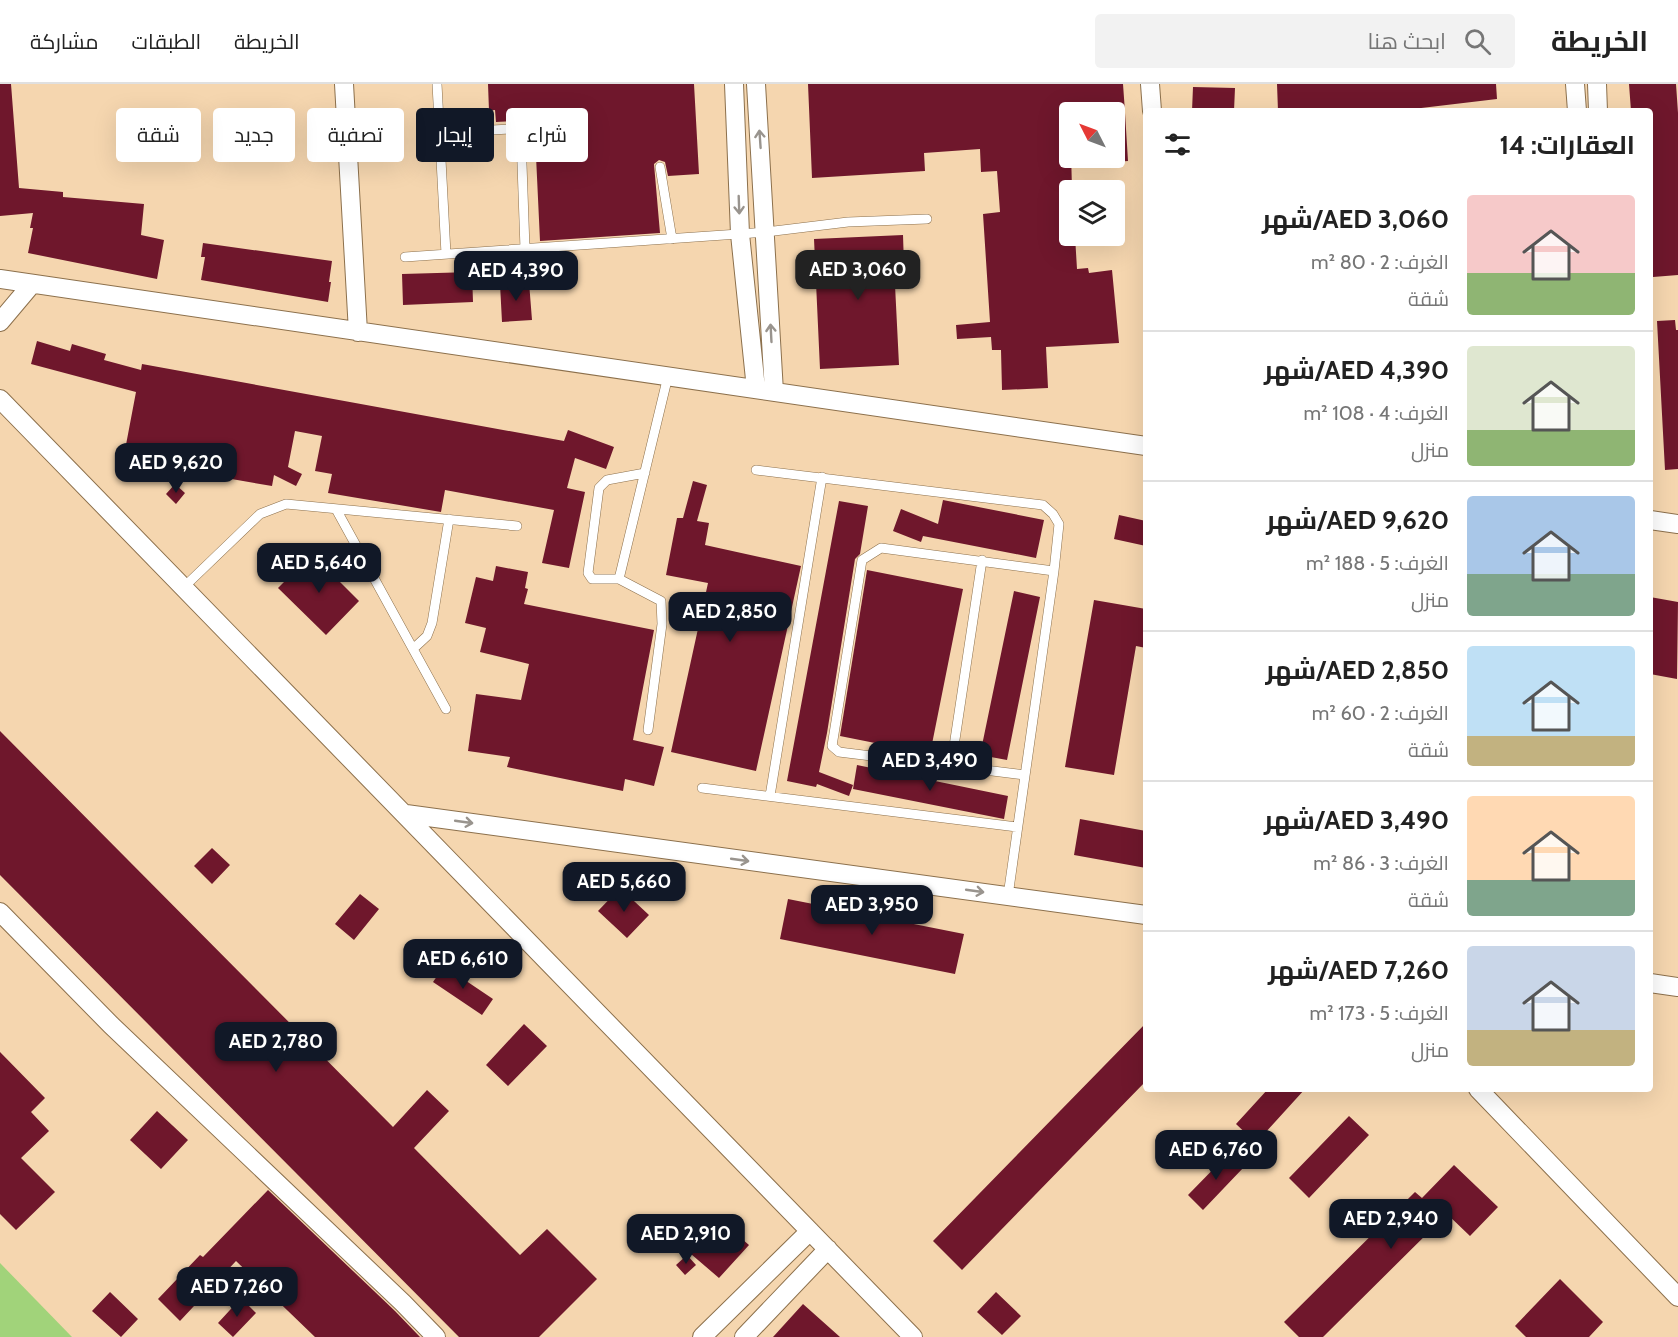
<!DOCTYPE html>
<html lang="ar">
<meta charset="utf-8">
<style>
:root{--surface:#fff;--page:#f2f2f2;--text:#222;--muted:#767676;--line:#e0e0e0;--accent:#111827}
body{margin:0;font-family:Cabin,Cairo,sans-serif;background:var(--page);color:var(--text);direction:rtl;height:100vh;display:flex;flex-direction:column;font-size:22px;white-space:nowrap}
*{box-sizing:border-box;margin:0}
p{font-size:20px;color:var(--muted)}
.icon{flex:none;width:33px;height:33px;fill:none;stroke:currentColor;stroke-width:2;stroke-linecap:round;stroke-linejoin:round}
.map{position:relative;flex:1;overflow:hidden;direction:ltr}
.drawer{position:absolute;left:1143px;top:24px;width:510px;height:984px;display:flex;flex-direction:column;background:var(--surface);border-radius:6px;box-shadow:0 6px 24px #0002;direction:rtl}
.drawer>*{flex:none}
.guide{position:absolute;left:18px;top:24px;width:570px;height:54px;direction:rtl;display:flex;gap:12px}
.needle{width:39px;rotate:312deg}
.fabs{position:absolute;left:1059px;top:18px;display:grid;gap:12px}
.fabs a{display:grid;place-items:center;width:66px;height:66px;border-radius:6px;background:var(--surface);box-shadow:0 6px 24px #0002;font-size:30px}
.price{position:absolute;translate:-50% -51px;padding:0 14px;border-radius:12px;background:var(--accent);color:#fff;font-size:20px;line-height:39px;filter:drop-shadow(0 2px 3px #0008)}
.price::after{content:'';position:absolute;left:50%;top:36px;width:18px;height:14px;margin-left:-9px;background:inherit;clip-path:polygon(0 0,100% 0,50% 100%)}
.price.active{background:#222;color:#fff}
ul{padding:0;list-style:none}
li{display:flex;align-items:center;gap:18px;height:150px;padding:0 18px}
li+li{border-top:2px solid var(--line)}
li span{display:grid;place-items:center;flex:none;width:168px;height:120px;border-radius:6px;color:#555}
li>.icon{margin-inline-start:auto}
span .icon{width:72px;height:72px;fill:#fffc;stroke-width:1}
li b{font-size:26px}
h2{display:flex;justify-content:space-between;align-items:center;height:72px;padding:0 18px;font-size:26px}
.pill{padding:0 21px;border-radius:6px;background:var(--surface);box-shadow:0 6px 24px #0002;font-size:21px;line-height:54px}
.pill.active{background:var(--accent);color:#fff}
header{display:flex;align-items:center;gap:36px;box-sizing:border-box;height:84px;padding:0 30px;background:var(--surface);border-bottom:2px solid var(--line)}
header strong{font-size:28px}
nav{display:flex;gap:33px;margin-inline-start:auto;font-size:21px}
.search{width:420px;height:54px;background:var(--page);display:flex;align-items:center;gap:15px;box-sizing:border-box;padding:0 21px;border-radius:6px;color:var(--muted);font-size:22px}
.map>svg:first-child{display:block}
.green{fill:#a1d37a}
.building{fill:#6f172c}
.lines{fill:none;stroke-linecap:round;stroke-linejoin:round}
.lane-casing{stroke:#8c704c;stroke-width:10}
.street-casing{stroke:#8c704c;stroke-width:20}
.lane{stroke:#fff;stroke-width:9}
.street{stroke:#fff;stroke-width:18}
.oneway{stroke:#99948e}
</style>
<header>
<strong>الخريطة</strong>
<div class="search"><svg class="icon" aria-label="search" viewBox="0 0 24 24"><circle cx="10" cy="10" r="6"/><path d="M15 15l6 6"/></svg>ابحث هنا</div>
<nav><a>الخريطة</a><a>الطبقات</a><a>مشاركة</a></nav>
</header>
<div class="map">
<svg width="1678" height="1253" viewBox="0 0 1678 1253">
<rect width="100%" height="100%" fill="#f5d6af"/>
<path class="green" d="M0,1179L72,1253H0Z"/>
<path class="building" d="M0,0H11L19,104L63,108V113L144,120L141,151L164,156L157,195L28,169L33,144H30L33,129L0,132Z
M488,0H694L699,90L668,92L665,78L659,76L654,80L660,149L540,157L536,72L549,71L547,35L496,38L495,26L489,27Z
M808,0H1123L1125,28H1070L1072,106H1070V152H1075L1077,185L1088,184L1089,189L1112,186L1119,259L1046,263L1048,304L1002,306L1001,266H992L991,253L957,255L956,241L990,238L983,130L1000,128L997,87L981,88L980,65L924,69L925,87L812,94Z
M1277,0H1496L1497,15L1396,27H1278Z
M1629,0H1676L1678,29V191L1653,193L1650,145V27H1631Z
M1193,3L1235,4L1234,27H1192Z
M1125,29L1128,77L1114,78V30Z
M903,151L904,181H894L899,281L820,285L814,155Z
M203,159L332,177L329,198H331L328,218L201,196L205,173H201Z
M472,188L473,218L403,221L402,190Z
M529,198L532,236L502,238L500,200Z
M1675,236L1676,246H1678V385L1665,386L1657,237Z
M37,257L70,267L72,260L106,270L104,276L141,286L142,280L564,357L568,346L614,363L606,385L575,374L567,404L585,408L569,484L542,479L554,426L445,406L441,428L328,409L332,390L315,387L322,352L295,347L288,383L302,390L296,402L274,391L272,402L197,389L198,379L125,366L136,308L31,280Z
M693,397L707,401L697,437L709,439L705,461L801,482L756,687L671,668L708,499L666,491L677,434H683Z
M175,400L185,409L176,420L166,410Z
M943,416L1044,436L1036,474L923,452L921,458L893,447L901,425L938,440Z
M839,417L868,422L860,470L855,475L827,649L819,688L853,701L849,712L817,700L816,703L787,697Z
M1119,431L1146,437V462L1114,455Z
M312,470L359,517L326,551L278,504Z
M496,482L528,488L525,504L528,505L524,520L654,546L633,656L664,663L654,702L625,695L623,707L507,683L510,673L468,667L476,610L521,616L529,580L480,568L486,544L465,539L476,493L493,497Z
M867,486L963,505L930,670L840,652Z
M1014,507L1040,513L1007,676L980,671Z
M1650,513L1678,518L1677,595L1650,590Z
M1094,516L1146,525V564L1136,562L1114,691L1065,683Z
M0,647L393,1043L427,1006L449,1027L414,1064L520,1171L547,1145L597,1195L539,1253H459L0,791Z
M857,681L1008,712L1004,735L853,705Z
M1080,735L1146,747V784L1074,771Z
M212,764L230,781L212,800L194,782Z
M620,804L649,831L627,854L598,827Z
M360,810L379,825L354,856L335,840Z
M788,815L964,850L955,890L780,855Z
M444,882L493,915L482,931L433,898Z
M1146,939V997L962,1186L933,1157Z
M524,940L547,962L508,1002L486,981Z
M0,968L45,1014L31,1028L49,1047L21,1074L55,1108L16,1146L0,1130Z
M1268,1005H1305L1256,1059L1236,1040Z
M157,1027L188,1056L161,1085L130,1056Z
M1349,1032L1369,1051L1309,1114L1289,1094Z
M1229,1069L1244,1083L1203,1126L1188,1111Z
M1454,1081L1498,1123L1470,1152L1447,1130L1323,1253H1299L1284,1238L1415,1108L1422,1114Z
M268,1106L395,1227L420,1253H315L236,1177L180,1237L158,1215L200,1171L203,1173Z
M721,1137L749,1161L719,1194L691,1170Z
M687,1171L696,1181L685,1191L676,1181Z
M1560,1195L1603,1238L1589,1253H1526L1515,1242Z
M110,1208L138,1235L121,1253L92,1227Z
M996,1208L1021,1232L1002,1251L977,1228Z
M241,1214L256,1229L233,1253L218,1239Z
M803,1220L840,1253H773Z"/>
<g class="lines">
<defs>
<path id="lane" d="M437,0L446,170
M438,49L511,45L521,52L525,165
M660,83L672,155
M405,173L766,148L848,138L927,135
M756,386L1043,421L1053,430L1059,440L1054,487
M336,425L446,625
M619,495H592L588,489L599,404L607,396L645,389
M184,503L260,430L286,420L517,442
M413,565L427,552L432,539L449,435
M648,646L662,540L661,517L619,495L668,292
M951,682L982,476
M702,704L1017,743
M770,712L822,393
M1008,812L1054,487L881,464L862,476L832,662L839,668L1025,691"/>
<path id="street" d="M344,0L358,248
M734,0L740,150L756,305
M756,0L774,308
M1150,0L1152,27
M1575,0L1577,27
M1597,0L1598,27
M0,195L1146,362
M0,238L32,200
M0,315L913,1253
M1650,436L1678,440
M406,730L1146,831
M0,828L111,941L403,1219L436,1253
M1650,899L1678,903
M1478,1005L1678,1213
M702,1253L810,1147
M744,1253L828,1165"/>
</defs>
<use href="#lane" class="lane-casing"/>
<use href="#street" class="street-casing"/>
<use href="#lane" class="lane"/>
<use href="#street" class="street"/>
</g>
<defs><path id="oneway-shaft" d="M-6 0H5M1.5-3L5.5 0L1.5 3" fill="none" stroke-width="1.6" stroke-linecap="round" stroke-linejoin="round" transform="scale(1.5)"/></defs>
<g class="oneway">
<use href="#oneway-shaft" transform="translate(760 55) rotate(-94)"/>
<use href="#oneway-shaft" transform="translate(739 121) rotate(88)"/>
<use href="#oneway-shaft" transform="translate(771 249) rotate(-93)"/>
<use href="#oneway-shaft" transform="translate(464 738) rotate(8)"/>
<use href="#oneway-shaft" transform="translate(740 776) rotate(8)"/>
<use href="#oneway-shaft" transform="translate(975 807) rotate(8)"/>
</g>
</svg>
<div class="fabs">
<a><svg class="needle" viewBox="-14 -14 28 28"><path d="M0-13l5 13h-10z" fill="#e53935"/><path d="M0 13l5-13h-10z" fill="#767676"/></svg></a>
<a><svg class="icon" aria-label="layers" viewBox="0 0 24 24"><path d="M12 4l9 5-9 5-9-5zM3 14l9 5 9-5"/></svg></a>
</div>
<b class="price active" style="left:858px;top:217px">AED 3,060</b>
<b class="price" style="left:516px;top:218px">AED 4,390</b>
<b class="price" style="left:176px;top:410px">AED 9,620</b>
<b class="price" style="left:319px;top:510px">AED 5,640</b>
<b class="price" style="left:730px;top:559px">AED 2,850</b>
<b class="price" style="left:930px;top:708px">AED 3,490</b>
<b class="price" style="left:624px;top:829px">AED 5,660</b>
<b class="price" style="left:872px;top:852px">AED 3,950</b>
<b class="price" style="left:463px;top:906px">AED 6,610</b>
<b class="price" style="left:276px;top:989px">AED 2,780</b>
<b class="price" style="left:1216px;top:1097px">AED 6,760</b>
<b class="price" style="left:1391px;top:1166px">AED 2,940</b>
<b class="price" style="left:686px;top:1181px">AED 2,910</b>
<b class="price" style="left:237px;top:1234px">AED 7,260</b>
<div class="guide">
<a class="pill">شراء</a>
<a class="pill active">إيجار</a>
<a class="pill">تصفية</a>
<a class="pill">جديد</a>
<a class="pill">شقة</a>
</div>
<section class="drawer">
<h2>العقارات: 14<svg class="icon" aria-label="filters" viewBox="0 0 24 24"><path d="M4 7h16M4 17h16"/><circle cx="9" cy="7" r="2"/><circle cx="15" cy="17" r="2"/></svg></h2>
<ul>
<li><span style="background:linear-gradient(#f6c9c9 65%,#8fb573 0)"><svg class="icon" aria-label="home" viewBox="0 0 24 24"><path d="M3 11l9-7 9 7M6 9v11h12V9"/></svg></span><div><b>AED 3,060/شهر</b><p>الغرف: 2 · 80 m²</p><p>شقة</p></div></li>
<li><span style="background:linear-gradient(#dfe7d0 70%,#8fb573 0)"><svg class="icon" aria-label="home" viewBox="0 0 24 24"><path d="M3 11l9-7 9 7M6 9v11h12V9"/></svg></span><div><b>AED 4,390/شهر</b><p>الغرف: 4 · 108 m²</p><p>منزل</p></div></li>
<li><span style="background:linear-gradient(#a9c7e8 65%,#7fa58c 0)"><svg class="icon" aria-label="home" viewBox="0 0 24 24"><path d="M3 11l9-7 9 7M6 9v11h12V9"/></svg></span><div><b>AED 9,620/شهر</b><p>الغرف: 5 · 188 m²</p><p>منزل</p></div></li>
<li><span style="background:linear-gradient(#bfe0f5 75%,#c2b280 0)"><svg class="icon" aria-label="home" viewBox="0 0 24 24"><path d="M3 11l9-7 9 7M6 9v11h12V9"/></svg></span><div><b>AED 2,850/شهر</b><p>الغرف: 2 · 60 m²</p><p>شقة</p></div></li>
<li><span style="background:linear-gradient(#ffd9b3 70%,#7fa58c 0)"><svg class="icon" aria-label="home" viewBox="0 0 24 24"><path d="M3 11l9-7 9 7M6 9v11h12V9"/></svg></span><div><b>AED 3,490/شهر</b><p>الغرف: 3 · 86 m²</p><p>شقة</p></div></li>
<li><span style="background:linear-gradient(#c9d6e8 70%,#c2b280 0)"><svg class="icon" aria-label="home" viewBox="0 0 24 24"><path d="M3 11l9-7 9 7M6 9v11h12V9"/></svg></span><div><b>AED 7,260/شهر</b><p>الغرف: 5 · 173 m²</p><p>منزل</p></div></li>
</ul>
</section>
</div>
